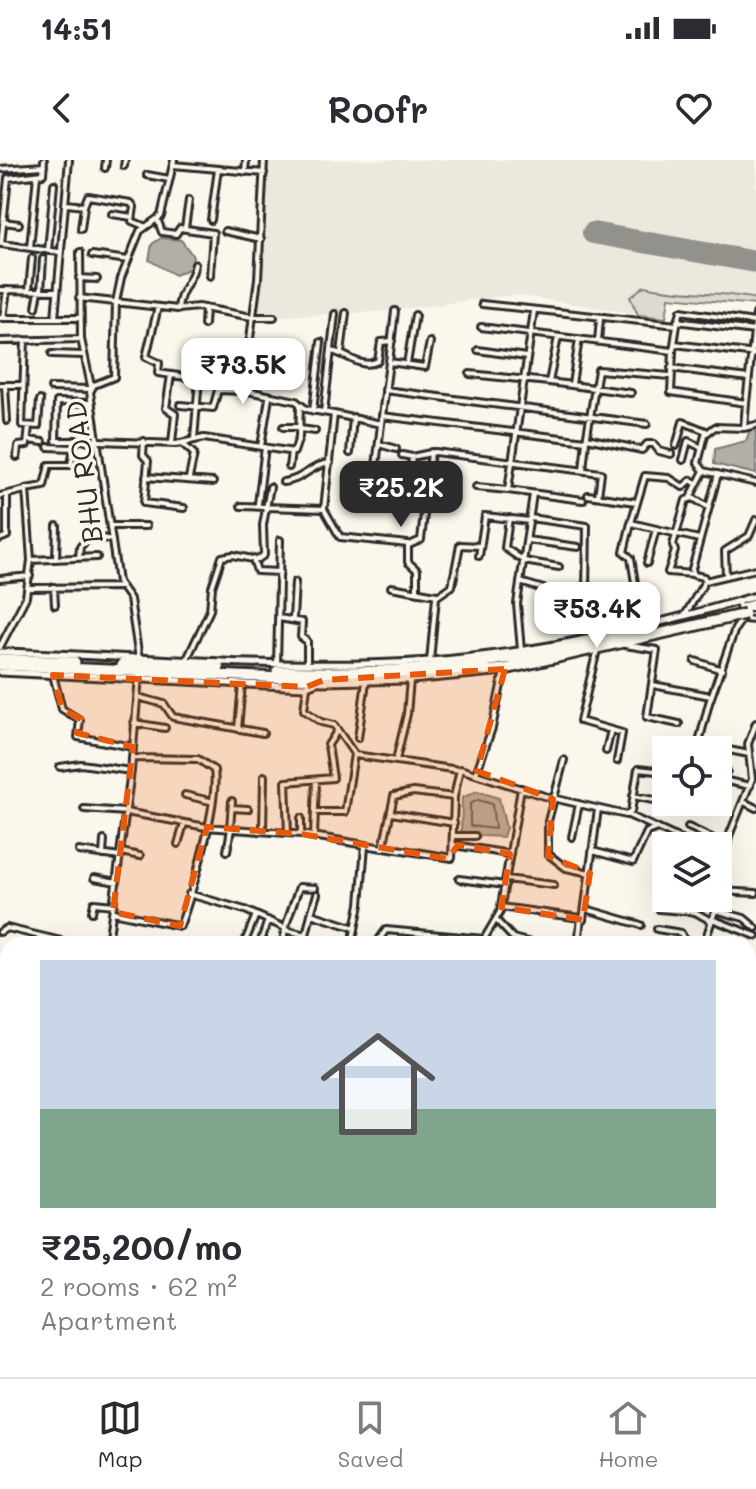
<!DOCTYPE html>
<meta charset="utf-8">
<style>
:root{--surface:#fff;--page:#f7f7f7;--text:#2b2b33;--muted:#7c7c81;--line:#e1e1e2;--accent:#2b2b2b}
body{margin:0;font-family:Mali,sans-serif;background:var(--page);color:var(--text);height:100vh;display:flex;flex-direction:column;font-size:30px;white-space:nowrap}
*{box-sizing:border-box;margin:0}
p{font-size:26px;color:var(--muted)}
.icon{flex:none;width:44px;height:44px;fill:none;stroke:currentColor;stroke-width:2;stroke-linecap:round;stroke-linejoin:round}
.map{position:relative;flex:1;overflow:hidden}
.sheet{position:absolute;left:0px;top:776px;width:756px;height:442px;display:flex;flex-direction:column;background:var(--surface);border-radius:24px 24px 0 0;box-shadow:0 8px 32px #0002}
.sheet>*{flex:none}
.tools{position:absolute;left:652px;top:576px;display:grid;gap:16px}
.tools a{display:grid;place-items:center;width:80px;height:80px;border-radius:0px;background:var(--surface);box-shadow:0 8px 32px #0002;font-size:40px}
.price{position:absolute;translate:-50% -68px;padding:0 18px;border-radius:16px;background:#fff;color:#222;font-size:26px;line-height:52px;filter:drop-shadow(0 2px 4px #0008)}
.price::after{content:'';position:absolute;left:50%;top:48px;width:24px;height:18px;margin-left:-12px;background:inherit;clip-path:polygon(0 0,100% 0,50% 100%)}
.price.active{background:var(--accent);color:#fff}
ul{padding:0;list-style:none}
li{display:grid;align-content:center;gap:16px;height:424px;padding:0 40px}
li+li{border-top:2px solid var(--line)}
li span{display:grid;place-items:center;height:248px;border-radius:0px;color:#555}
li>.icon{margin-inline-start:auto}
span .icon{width:144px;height:144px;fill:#fffc;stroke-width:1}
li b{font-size:34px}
.status{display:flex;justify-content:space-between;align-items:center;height:56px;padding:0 40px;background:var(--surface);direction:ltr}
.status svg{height:22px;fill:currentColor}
header{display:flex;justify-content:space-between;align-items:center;height:104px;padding:0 40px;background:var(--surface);font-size:36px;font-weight:600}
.menu{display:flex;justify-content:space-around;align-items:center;height:112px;border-top:2px solid var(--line);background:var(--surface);font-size:22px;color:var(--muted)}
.menu a{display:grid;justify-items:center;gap:4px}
.menu .active{color:var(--accent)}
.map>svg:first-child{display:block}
.built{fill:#ebe8de}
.green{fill:#dddad0;stroke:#84827e;stroke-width:2}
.water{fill:#b1afa7;stroke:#7b7a75;stroke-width:2}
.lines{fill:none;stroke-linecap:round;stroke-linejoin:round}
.shore{stroke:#61605d;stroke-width:2}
.runway{stroke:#93918c;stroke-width:22}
.minor-casing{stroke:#2b2b2b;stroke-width:10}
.tertiary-casing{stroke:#2b2b2b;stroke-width:11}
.trunk-casing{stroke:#2b2b2b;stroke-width:15}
.minor{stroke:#fbf7ec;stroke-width:4}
.tertiary{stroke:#fbf7ec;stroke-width:5}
.trunk{stroke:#fbf7ec;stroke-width:9}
.trunk-bridge-casing{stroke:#2b2b2b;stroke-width:15;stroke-linecap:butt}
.trunk-bridge{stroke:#fbf7ec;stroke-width:9}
.marked{fill:#e8590c;fill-opacity:0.2;stroke:#e8590c;stroke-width:6;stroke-dasharray:16 10;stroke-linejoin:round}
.labels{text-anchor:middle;stroke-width:7;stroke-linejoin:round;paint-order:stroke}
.street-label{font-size:28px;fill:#2b2b2b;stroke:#fbf7ec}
</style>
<div class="status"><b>14:51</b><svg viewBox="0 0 49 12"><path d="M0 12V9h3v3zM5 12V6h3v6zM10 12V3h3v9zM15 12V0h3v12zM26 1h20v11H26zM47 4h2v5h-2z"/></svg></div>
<header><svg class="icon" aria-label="back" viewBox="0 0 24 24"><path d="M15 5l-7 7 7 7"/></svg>Roofr<svg class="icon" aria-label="heart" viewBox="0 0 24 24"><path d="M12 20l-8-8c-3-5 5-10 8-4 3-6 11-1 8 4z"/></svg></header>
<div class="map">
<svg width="756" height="1217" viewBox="0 0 756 1217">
<rect width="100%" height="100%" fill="#fbf7ec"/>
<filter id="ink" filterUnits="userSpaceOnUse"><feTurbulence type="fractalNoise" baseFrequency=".0125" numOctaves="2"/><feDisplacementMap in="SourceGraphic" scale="16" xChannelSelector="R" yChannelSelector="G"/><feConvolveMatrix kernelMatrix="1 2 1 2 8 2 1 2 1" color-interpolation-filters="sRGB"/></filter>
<g filter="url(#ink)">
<path class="built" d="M265,0H756V145L669,137L666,158L515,135L377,152L257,157Z"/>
<path class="green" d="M644,126C680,134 719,131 756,139V145L669,137L666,158L638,155L630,137Z"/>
<path class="water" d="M161,78L181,80L193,96L191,108L175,115L149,100L152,84Z
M756,268V314L714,304L715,289L746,281L750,269Z
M477,631L499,638L506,668L503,677L461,675L462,638Z
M666,691V738H701L700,746H680L653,737L651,715L659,693Z"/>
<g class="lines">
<path class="shore" d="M478,640L492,644L495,669L470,666V644Z"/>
<path class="runway" d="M593,73L756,102"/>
<defs>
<path id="minor" d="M173,5L264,13
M124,6L125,0
M105,8L106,0
M0,9L44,6
M245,12L246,0
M147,15L169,19
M67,44L84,46L88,36L131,43L134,47L132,61L144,66
M112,54L132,57
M211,60L218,9
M158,61L162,72L176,74L180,68L213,73L210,116
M3,62L19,64
M185,68L189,40
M81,69L84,46
M225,71L261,79
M1,84L8,18L43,14L44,0
M2,84L59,92
M30,88L37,15
M48,91L54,24
M80,92L81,179
M92,95L128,100
M79,118L97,119
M0,130L57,131
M29,130L32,98
M41,131L43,99
M79,138L178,149L198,147L252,157H274
M36,147L39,131
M158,147L146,197L159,203L158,213L199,219L194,279
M178,149C179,130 192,122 195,104
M534,151L508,330L583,340
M0,158H79
M3,158L7,130
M55,158L69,0
M677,161L754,171
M204,165L205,148
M677,165L681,151L754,162
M481,167L673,191L677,165L482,144
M25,180L22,265L38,266L40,240
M0,181L81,179L91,226
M598,181L600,159
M430,182L425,207L389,202L382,256L586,281L598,210L670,216
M675,184L756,194
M478,190L526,197
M225,191L224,211L245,214
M331,191C349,194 361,210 378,201L381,182L392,181
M673,191L671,232L746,243L756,154
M341,193L346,153
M52,194L84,195
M225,196L290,202
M389,202L395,151
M407,204L415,155
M671,208L748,218
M470,214L549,222L558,177
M171,215L166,248L175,254L172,283
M549,222L631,233
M572,224L579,179
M0,225H22
M5,225L7,261
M51,228L90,229
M385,230L647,264
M180,245L213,248L218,230L243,231
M313,251L321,182
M324,252L335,154
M334,254L381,264
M283,267H300
M744,268L756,265
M300,269L315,271
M707,273L715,267L744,268L746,243
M587,278L642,290L647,284H654L659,291L671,294
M28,280L43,282
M74,281H56L57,242L92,243
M144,281L143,295L148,301L144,343L184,348
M182,283L194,294L189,318
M379,284L396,289
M261,286L269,238
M676,286L683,262L706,271L698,303L704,311
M48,287L73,288
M350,293L353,257
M402,295L412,297L435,292L601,313L598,336
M17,297L18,286L27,285L29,266
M683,300L688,281L700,287
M376,306L382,256
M289,307L291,292
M583,310L586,281
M146,317L213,322
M283,322C302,321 312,304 330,303
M697,324L691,320L683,327L669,318L645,316L631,363L699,379
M476,327L508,330
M359,333L426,339
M588,335L636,342
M0,336L25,330
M408,337L412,297
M690,338L704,311L756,323
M258,344L265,287
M241,346L324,349L334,254L306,249L296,241L243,230L258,119L264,0
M324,349L340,377L408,384V402L417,410V431
M509,358L505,388L524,401L559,407
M530,358L587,366L586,431L596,476
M631,363L624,392L631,398L642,466
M111,366H146
M0,379L7,376V335
M527,380L578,387
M409,385L421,380L431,292
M479,396L485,356L529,361
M79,398L80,387C91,373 99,378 112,380
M56,399L57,366
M253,399L257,411L280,412
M31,400L26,329L44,326L49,305H71L75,280L176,284L204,278L294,292L299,277L300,246
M647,403L656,369
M693,414L668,412L675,391L673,385L686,340L693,338L708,347
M726,416L725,391L749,376L756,360
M0,419L30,416
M705,421L756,409
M520,422L557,433
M54,427L55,445
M391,427L437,435
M29,428L120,427
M738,441L742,459L756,460
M685,455L705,421L704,417L694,415L692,409L718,314
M279,458L302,462L301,477L307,481V504
M293,459L295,422
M625,485L657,490L647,557L679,564
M0,487L26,437L31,400L97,397
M521,490L517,444L533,334
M597,490L580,561L622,573L617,601
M139,499L130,439L118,422L90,232L94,225L114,217L116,142L121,118L140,71L161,56L174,0
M187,499L210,450L212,427L222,397L233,395L257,400L264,395L263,365L270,327
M430,501L436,437L452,426L460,385L480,386
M695,501L722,510
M277,504L280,380
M53,515L62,549L80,560L78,577L133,587
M653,525L711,536
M307,527L304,550L321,562L334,565L355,595L459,610
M138,537L164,544L173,557L263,573
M134,563L165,568
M238,569L242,524
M358,578L366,522
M698,584L749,594
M697,590L709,543L735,469L742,459
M606,591L611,570
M396,600L407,554L410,520
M564,600L548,661V694L566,708L590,713
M60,607L81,604L131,611
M718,609L727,611
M477,611L492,568L504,511
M718,619L750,626
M185,635L210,641
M633,636L685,646L692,642
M744,642L756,648
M232,648L248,649
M84,649L126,652L206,667L301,674L383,688L394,636L413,632L454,637L460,609L544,636L626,655L631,652L638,609L666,612
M316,652H345L354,594
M391,653L454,663
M628,655L694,685L711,686
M301,658V674
M688,667L712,678L713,686
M230,669L232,641
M263,671L264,616
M288,673L286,622L333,618L328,585L337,571
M454,676H475
M314,677L316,620
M572,677L579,644
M178,684L184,664
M454,685L510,694
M385,687L452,698L454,637
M79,691L120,697
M227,691L231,669
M593,691L633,702L647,672L657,668
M121,692L140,696
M103,695L104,680
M94,718L117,722
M459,719L505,725
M506,719L554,725
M720,731L756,733
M189,734L245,750L285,768L283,784
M501,747L581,758L578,784
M586,749L641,765
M659,749L695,752L711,761
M715,750L744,758L756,768
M92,752L94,743L114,745
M113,752L180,766C192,734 219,642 214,610L198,599L132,598
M311,754L317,734
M712,759L756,776
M496,760L513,778L534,784
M583,760L598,649
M285,768L299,727L315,728
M657,769L681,773L686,784
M286,770L306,775L311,754L355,768
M0,772L7,768L74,784
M108,784L131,611L139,516
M244,784L256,755
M260,784L268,760
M352,784L360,744L365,686
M376,784L386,770L484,779L500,752L521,628
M704,784L717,745L729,676L752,619L748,584L756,563
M0,813L8,818
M748,828L756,832
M0,889L8,894
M751,1026L756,1028
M748,1090L756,1092
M756,1118L751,1125L756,1133
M0,1124L8,1126
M139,1210L148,1217
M18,1217L20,1210
M129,1217L132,1210
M166,1217L170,1210
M307,1217L309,1210
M337,1217L339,1210
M620,1217L624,1210"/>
<path id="tertiary" d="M0,492C143,496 287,511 430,501C540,493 650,467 756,436
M0,512L305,527L319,521"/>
<path id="trunk" d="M744,448L756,444
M0,499L75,502
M122,504L219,508
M0,505L324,520L410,518L505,509L737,456
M277,511C399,516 517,503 635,474"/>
</defs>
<use href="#minor" class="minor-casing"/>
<use href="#tertiary" class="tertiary-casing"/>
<use href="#trunk" class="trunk-casing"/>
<use href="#minor" class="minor"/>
<use href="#tertiary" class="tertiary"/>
<use href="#trunk" class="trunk"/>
<defs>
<path id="trunk-bridge" d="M737,456L745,454"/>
</defs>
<use href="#trunk-bridge" class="trunk-bridge-casing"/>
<use href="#trunk-bridge" class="trunk-bridge"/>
</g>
</g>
<path class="marked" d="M505,509L477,611L553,639L548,696L590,713L583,760L501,747L510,694L458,685L448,699L301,674L207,667L180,766L113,752L133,587L77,573L81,559L62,549L53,515L306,527L324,520Z"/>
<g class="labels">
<g class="street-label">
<text transform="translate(84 312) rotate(-97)" y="10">BHU ROAD</text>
</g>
</g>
</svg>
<div class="tools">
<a><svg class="icon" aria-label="locate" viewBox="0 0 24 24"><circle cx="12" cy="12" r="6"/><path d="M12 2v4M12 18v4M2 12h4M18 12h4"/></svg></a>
<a><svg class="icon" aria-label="layers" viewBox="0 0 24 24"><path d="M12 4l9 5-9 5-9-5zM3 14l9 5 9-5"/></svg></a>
</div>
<b class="price" style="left:243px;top:246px">₹73.5K</b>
<b class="price active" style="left:401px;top:369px">₹25.2K</b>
<b class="price" style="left:597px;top:490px">₹53.4K</b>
<section class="sheet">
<ul>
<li><span style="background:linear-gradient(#c9d6e8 60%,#7fa58c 0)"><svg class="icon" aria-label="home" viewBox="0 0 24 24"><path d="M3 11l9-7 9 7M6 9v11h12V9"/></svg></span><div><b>₹25,200/mo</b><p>2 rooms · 62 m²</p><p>Apartment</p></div></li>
</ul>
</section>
</div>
<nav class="menu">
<a class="active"><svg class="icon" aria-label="map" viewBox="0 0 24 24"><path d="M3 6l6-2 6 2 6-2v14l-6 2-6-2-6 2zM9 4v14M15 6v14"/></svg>Map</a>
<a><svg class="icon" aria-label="saved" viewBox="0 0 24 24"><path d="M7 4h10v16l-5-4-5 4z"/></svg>Saved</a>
<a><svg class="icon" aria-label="home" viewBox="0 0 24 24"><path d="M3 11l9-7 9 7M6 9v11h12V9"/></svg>Home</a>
</nav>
